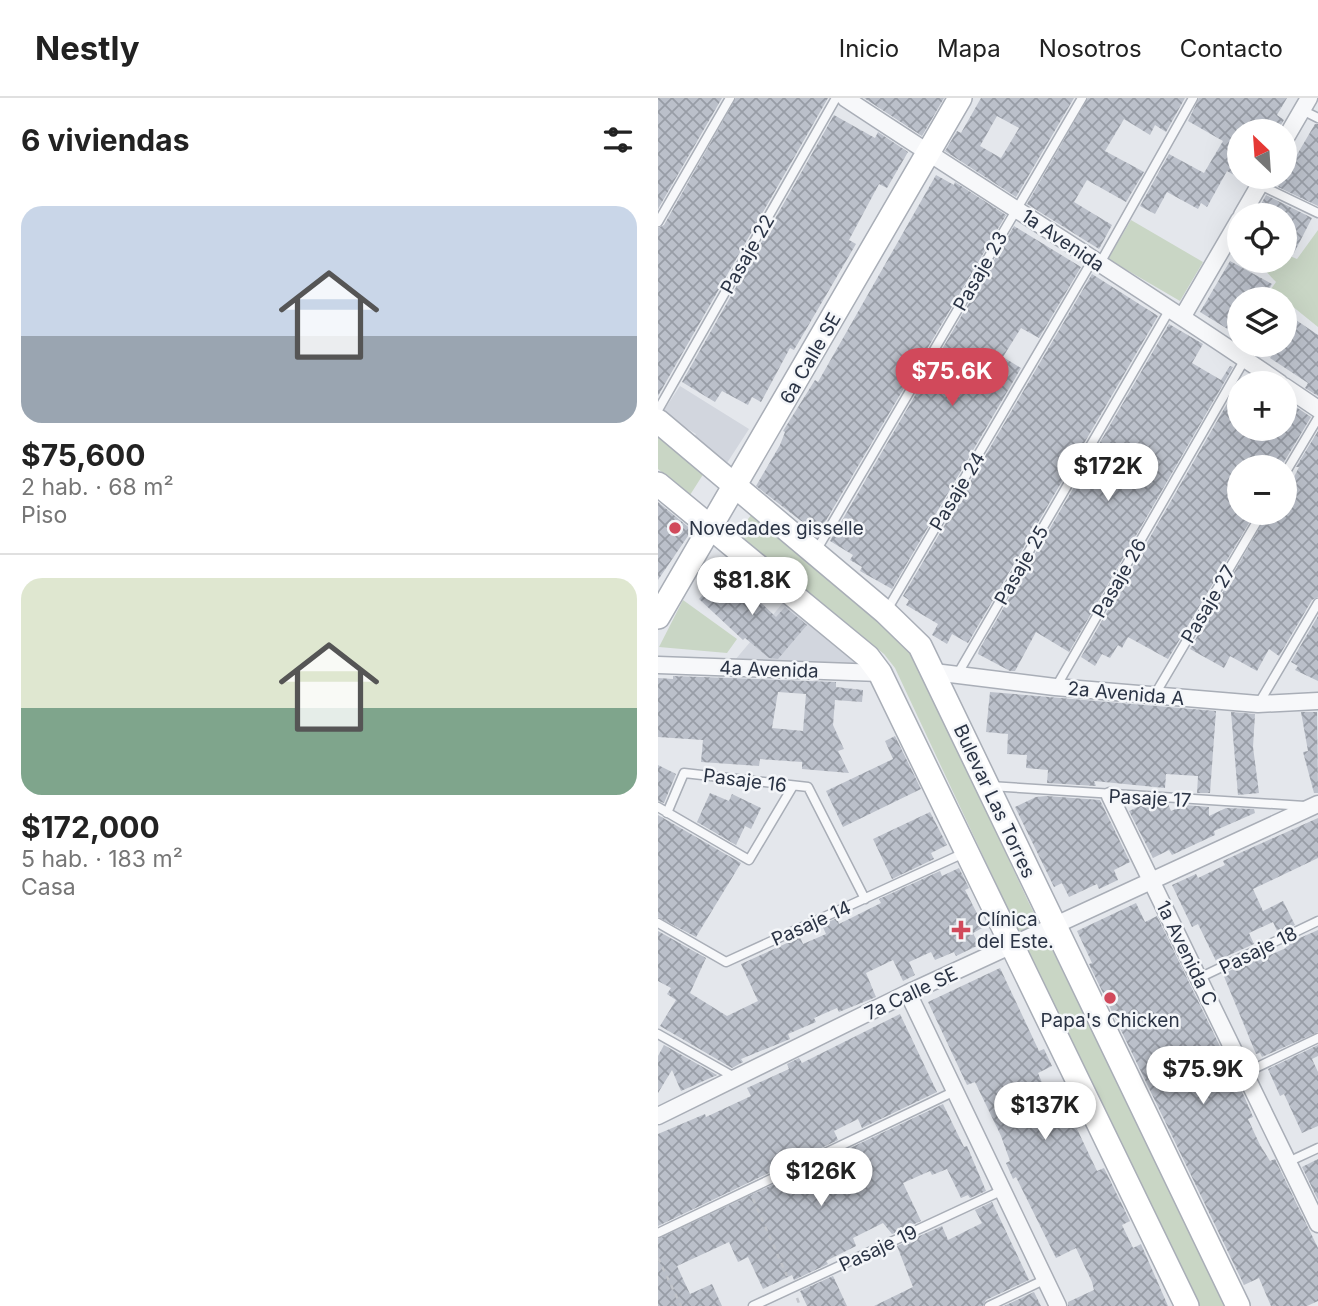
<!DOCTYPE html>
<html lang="es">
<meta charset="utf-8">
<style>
:root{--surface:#fff;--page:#f2f2f2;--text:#222;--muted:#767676;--line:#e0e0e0;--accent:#d1495b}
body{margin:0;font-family:Inter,sans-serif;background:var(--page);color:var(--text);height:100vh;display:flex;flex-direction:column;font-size:26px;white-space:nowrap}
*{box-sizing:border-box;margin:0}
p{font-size:23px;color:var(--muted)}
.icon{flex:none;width:38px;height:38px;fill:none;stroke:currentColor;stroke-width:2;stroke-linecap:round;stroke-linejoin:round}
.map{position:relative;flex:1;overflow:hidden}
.panel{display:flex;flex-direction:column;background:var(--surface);width:658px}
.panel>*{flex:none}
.needle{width:46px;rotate:335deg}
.controls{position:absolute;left:569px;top:21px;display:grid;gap:14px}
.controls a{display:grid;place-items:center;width:70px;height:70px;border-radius:50%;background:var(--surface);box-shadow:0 7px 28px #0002;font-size:35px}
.price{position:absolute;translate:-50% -60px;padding:0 16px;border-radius:24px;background:#fff;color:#222;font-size:23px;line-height:46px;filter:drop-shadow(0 2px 4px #0008)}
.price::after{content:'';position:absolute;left:50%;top:42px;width:21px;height:16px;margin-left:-10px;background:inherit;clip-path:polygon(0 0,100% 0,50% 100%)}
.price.active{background:var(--accent);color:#fff}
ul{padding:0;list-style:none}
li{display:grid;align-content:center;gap:14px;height:371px;padding:0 21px}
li+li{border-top:2px solid var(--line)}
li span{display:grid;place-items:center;height:217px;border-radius:21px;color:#555}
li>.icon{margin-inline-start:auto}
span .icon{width:126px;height:126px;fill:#fffc;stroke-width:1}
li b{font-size:30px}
h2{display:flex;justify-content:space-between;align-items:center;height:84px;padding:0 21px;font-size:30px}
header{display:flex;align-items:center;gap:42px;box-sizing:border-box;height:98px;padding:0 35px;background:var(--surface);border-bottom:2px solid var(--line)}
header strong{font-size:33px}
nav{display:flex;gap:38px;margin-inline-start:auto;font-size:24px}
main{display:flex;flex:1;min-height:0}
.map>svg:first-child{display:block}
.built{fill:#d2d6de}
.green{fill:#c9d6c5}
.building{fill:url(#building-cross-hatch);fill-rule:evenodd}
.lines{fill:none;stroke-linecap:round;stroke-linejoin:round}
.lane-casing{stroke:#a9aeb7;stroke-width:11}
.street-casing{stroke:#a9aeb7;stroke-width:19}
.secondary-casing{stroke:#a9aeb7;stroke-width:26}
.path{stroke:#c2c5cb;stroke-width:2.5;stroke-dasharray:5 5;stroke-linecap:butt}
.lane{stroke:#f7f8fa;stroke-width:8}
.street{stroke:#f7f8fa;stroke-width:16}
.secondary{stroke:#fff;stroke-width:23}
.poi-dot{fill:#d1495b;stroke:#f4f6f9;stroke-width:2.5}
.labels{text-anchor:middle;stroke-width:5;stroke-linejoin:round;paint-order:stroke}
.street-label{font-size:19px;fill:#2b3445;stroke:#f4f6f9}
.poi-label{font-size:19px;fill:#2b3445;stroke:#f4f6f9;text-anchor:start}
</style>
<header>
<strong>Nestly</strong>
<nav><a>Inicio</a><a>Mapa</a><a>Nosotros</a><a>Contacto</a></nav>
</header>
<main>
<section class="panel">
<h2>6 viviendas<svg class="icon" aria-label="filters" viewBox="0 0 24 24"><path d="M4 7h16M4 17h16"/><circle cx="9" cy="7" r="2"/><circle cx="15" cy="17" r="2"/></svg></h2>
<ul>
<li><span style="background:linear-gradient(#c9d6e8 60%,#9aa5b1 0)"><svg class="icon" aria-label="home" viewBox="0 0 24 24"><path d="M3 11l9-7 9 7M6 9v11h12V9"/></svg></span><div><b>$75,600</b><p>2 hab. · 68 m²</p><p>Piso</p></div></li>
<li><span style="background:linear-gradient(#dfe7d0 60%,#7fa58c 0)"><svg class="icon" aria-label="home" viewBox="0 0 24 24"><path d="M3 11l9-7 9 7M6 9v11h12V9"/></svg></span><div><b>$172,000</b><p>5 hab. · 183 m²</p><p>Casa</p></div></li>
</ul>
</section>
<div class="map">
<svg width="660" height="1208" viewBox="0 0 660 1208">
<defs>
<pattern id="building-cross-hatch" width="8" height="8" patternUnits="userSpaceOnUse" patternTransform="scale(1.75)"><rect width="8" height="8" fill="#bbc0ca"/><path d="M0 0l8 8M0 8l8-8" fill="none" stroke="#989da6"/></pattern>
</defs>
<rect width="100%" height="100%" fill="#e4e7ec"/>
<path class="built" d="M22,288L91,331L69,365L34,343L38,336L4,315Z
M129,500L201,560L198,570L77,562Z"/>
<path class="green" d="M473,122L545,164L522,203L450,161Z
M660,132V229L613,191L618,184L598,163H626L627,156L639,161Z
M0,338L46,375L32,397L0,371Z
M99,410L253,550L369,801L570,1208H536L237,570L226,556L77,437Z
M25,502L79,541L69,555L1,549Z"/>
<path class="building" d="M0,0H64L0,111Z
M78,0H170L0,298V130L6,127Z
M206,0H286L264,38Z
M323,0H416L358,99L287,53L299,33L303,35ZM339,18L361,30L343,60L322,48Z
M430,0H527L508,34L497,27L492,37L466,21L447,53L486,74L468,104L429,82L416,104L454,127L441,151L369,106Z
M541,0H629L619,17L626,22L619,33H581V80L569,73L549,109L543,105L540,111L509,94L497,116L482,108L511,56L546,75L565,43L530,23Z
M176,17L217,40L220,34L250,54L229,90L221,86L191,142L198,146L136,252L132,250L103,304L94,299L90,307L64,293L57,304L24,284Z
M657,26H660V108L620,89Z
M278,77L296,87L297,84L348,117L160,436L98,388L122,347L127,334L125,333L157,282L160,284Z
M608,97L654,120L636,155L626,150V117H597Z
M356,128L423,169L381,240L363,230L345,259L363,270L234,491L202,473L204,469L192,462L195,457L172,443Z
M572,163L614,186L605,201H581V238L542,214Z
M434,176L500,218L310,545L294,536L289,546L274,537L280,526L248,507L251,502L245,498Z
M638,222L660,237V298L647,290L650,285L612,260L621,247H626V239Z
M511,226L545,246L534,265L563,282L572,268L575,269L411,554L378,534L357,573H352L320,556L321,552Z
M581,285V331H626V301L653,319L623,369H581V415H597L510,561L470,539L464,550L460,547L452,560L444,556L437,568L423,559Z
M660,333V499L654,502L621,558L611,551L599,573L572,558L566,570L532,551L610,415H626V402L636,386L633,385L641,369H638Z
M0,404L34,432L0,482Z
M68,472L118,519L127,509L149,527L120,561L111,560L87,540L85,542L41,501Z
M660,518V583L637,572L640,568L633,564Z
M15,578L178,584V589L205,592L204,604L177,602L175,627L186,651L180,653L191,675L144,671V664L102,661L101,668L43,664L45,642L0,639V580L15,581ZM120,594L148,596L145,633L114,630Z
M332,594L558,613L552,695H539L540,678L508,676L507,690L436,683L438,688L389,685L390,672L368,670L369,657L349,656L350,636L328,634Z
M573,614L597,616L595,649L601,695L580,697Z
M643,614H659L660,695H656L645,654L650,653Z
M237,638L263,691L185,729L168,693L235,661L227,643Z
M0,667L18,676L6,705L0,703Z
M52,695L71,703L74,696L103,710L93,731L87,728L78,747L39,724Z
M388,698L442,702L472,764L456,772L460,782L441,791L439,786L411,799L404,785L396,789L357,709L378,699Z
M489,705L510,706L513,713L527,707L551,709V718L568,710L596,711L597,715L556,733L557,737L514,757L511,752L495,760L471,713Z
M272,714L289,747L273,755L276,761L234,781L215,741Z
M0,717L83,765L38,839L0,819Z
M660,720V760L595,791L605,813L625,803L637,827L620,835L615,824L591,835L596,846L558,863L540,826L534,829L514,787L538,776L540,780L567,767L565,763L584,754Z
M301,770L311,790L307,792L326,829L315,835L321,847L298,858L296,854L277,862L273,854L251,864L257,877L245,883L235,862L208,875L218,899L181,914L179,910L156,920L158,924L130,936L132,941L83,961L85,964L74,970L2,928L18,902L9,896L13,890L0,883V833L48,860L32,895L69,918L100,903L83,866L142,839L145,846L168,836L164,827L179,820L181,826L223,805L221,801L282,773L284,778Z
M478,805L487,824L499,818L586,998L595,1019L590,1021L602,1047L612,1063L617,1061L660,1150V1203L649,1208H613L601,1180L586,1187L431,866L434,865L419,833Z
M660,832V934L604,959L602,955L598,956L565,876L602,858L603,861L628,850L626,847Z
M342,870L381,953L386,951L394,968L380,975L390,999L403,993L411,1010L416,1008L426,1027L419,1031L439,1073L446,1070L472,1123L464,1127L475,1150L483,1146L510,1208H410V1204L436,1192L434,1184L418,1150L398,1160L358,1079L355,1081L348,1065L352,1063L343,1038L317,984L309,987L270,904Z
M242,916L279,994L204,1030L200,1021L176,1033L180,1042L0,1128V1036L47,1016L48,1019L93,998L89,990L131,971L129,966L141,960L144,965Z
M6,947L59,977L23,993L14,972L0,995V958Z
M660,947V958L654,961L660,974V1028L644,1035L626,996L622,998L610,971Z
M285,1006L306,1049L309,1048L328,1093L312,1100L310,1097L303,1100L289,1071L274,1077L272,1073L245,1085L263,1123L234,1136L225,1125L195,1140L198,1148L168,1163L170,1166L136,1182L134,1177L105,1191L90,1159L80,1164L71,1144L19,1168L32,1196L54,1186L64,1208H0V1141Z
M660,1061V1102L644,1069Z
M334,1104L371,1182L328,1202L325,1208H216L255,1189L239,1148L284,1128L290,1142L324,1125L317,1112Z
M175,1178L189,1208H149L142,1193Z
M376,1194L383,1208H346Z"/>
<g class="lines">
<defs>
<path id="lane" d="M644,12L660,20
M602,87L660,115
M0,124L72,0
M441,167L535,0
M0,312L178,0
M626,377L660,320
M158,453L424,0
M229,512L434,163
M299,577L512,211
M398,589L587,261
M496,598L604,415
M601,605L660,505
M332,688L647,708
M0,709L91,762L135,688
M9,715L26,675L150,689L207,801
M0,825L68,864L306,755
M541,880L660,823
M0,936L78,980
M587,975L660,940
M630,1064L660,1050
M0,1135L297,993
M95,1208L345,1092
M331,1208L388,1181"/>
<path id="street" d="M187,0C332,96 479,187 622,285
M626,43L651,0
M584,117L606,79
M525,218L581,122
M626,288L660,311
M0,567L222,575
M276,574L397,589L600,606L660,603
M452,698L660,1126
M250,895L400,1208
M0,1018L250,895L660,706"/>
<path id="secondary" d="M0,323L227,514L262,548L580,1208
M0,386L210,559L222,575L529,1208
M0,519L302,0"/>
</defs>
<use href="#lane" class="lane-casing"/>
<use href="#street" class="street-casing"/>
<use href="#secondary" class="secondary-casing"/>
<path class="path" d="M95,1101L129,1178
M0,1160L23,1208
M139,1200L142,1208"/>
<use href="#lane" class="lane"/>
<use href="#street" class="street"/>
<use href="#secondary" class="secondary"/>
</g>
<g class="poi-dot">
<circle cx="17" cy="430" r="7"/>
<path d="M299.5 821.5h7v7h7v7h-7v7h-7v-7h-7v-7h7z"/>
<circle cx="452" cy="900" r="7"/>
</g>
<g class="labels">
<g class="street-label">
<text transform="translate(405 142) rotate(34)" y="7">1a Avenida</text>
<text transform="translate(89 156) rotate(-60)" y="7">Pasaje 22</text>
<text transform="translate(322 173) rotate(-60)" y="7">Pasaje 23</text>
<text transform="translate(152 260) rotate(-60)" y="7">6a Calle SE</text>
<text transform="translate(299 393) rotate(-59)" y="7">Pasaje 24</text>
<text transform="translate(363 467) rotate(-60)" y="7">Pasaje 25</text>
<text transform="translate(461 480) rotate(-60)" y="7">Pasaje 26</text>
<text transform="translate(550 506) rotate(-59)" y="7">Pasaje 27</text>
<text transform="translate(111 571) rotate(2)" y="7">4a Avenida</text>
<text transform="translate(468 595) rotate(5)" y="7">2a Avenida A</text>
<text transform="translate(87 682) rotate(7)" y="7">Pasaje 16</text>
<text transform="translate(492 700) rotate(3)" y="7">Pasaje 17</text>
<text transform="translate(337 703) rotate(65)" y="7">Bulevar Las Torres</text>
<text transform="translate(153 825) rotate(-24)" y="7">Pasaje 14</text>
<text transform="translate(600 852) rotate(-26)" y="7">Pasaje 18</text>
<text transform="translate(529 855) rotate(64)" y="7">1a Avenida C</text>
<text transform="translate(253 895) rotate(-25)" y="7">7a Calle SE</text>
<text transform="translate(220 1150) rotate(-25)" y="7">Pasaje 19</text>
</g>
<g class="poi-label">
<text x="31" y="437">Novedades gisselle</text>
<text x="319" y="828">Clínica<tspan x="319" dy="22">del Este.</tspan></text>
<text x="452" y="929" text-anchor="middle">Papa's Chicken</text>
</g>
</g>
</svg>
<div class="controls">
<a><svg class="needle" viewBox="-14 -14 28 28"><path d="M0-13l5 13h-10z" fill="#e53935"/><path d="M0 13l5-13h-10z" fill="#767676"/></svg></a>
<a><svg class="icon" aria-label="locate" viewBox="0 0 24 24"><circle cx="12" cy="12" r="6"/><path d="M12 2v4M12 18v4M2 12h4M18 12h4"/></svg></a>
<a><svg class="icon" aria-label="layers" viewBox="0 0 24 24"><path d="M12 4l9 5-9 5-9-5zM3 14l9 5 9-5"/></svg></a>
<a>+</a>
<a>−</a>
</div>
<b class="price active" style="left:294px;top:310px">$75.6K</b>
<b class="price" style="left:450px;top:405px">$172K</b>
<b class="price" style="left:94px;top:519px">$81.8K</b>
<b class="price" style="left:545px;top:1008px">$75.9K</b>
<b class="price" style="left:387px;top:1044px">$137K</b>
<b class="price" style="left:163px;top:1110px">$126K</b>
</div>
</main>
